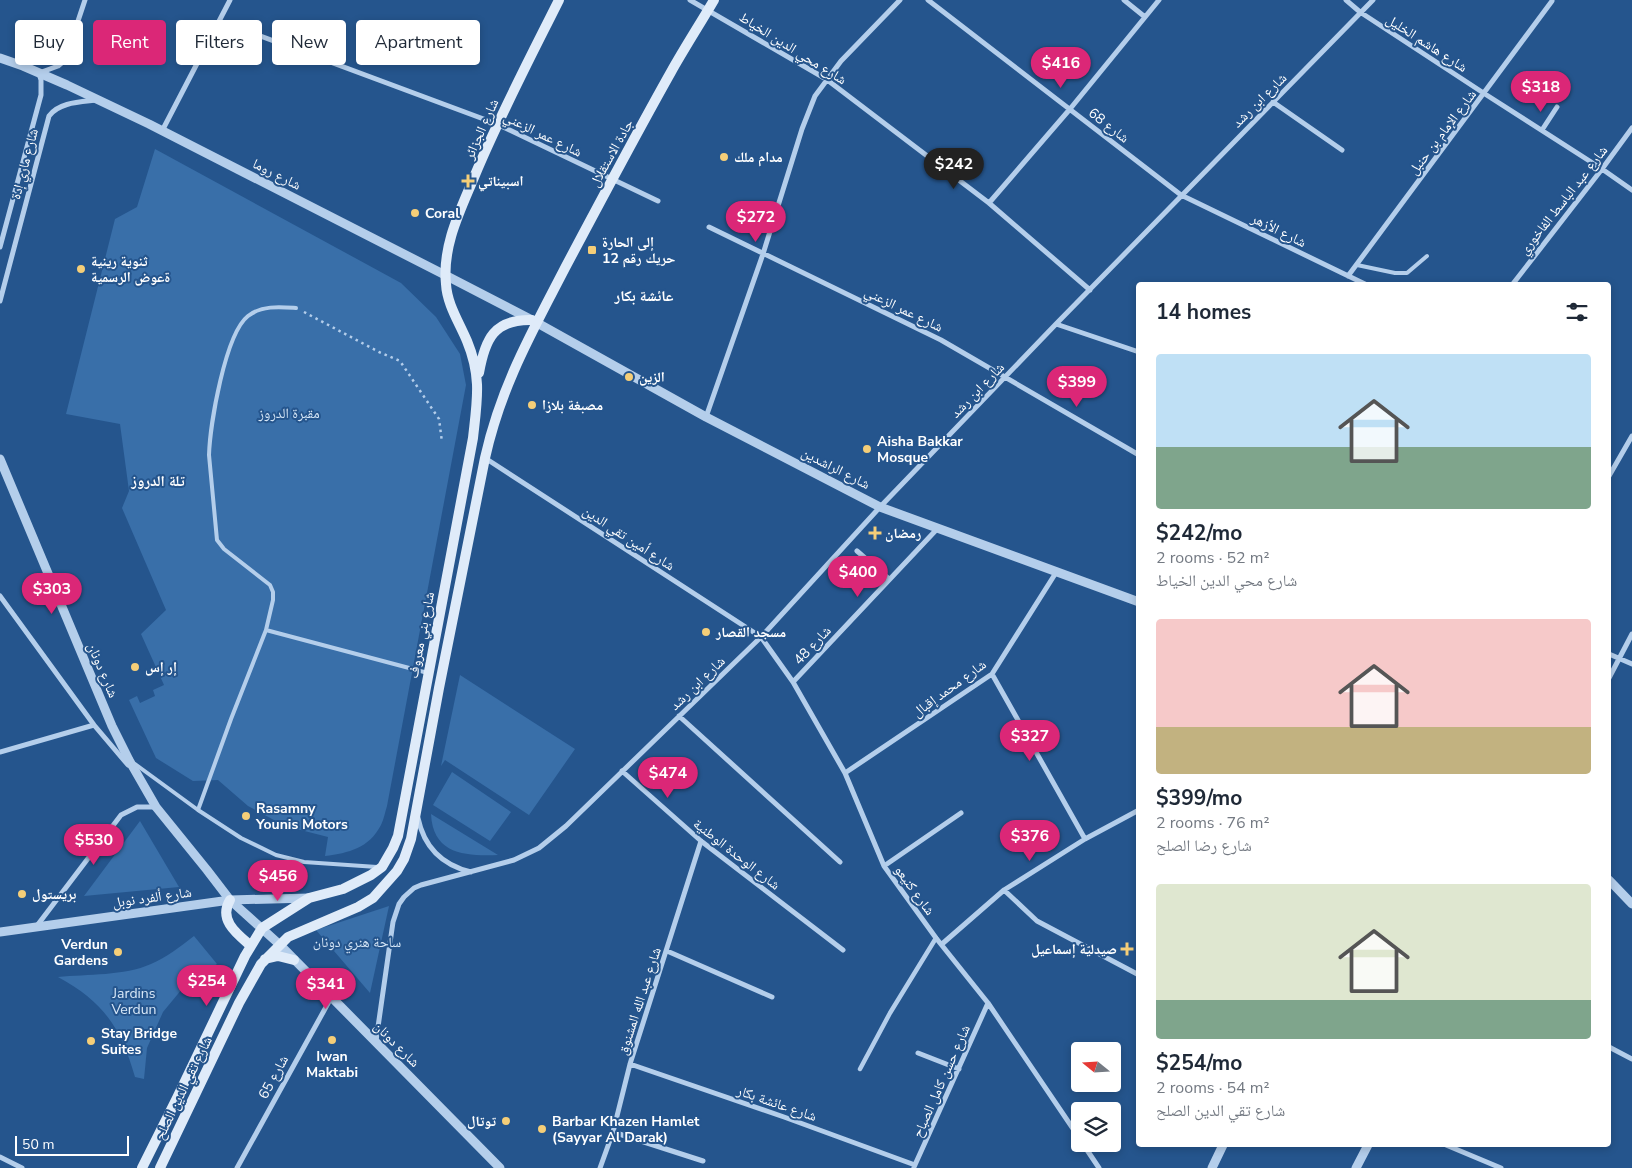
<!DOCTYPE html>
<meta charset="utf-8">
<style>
:root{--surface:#fff;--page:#f2f2f3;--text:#1f2937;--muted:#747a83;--accent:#db2777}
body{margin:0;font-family:"Nunito Sans","Noto Naskh Arabic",sans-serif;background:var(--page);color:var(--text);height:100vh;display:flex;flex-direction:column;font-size:19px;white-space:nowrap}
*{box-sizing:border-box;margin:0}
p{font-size:16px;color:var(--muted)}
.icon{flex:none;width:28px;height:28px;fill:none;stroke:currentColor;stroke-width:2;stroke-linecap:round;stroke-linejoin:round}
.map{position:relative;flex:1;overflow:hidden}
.sheet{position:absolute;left:1136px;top:282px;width:475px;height:865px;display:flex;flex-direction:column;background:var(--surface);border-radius:5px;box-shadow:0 2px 8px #0003}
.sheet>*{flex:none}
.banner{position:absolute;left:15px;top:20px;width:475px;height:45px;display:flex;gap:10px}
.needle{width:32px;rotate:288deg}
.fabs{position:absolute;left:1071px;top:1042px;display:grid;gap:10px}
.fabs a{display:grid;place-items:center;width:50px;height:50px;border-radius:5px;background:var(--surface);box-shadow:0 2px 8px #0003;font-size:25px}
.scale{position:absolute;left:15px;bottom:12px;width:114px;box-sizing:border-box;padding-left:5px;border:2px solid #fff;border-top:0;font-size:14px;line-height:18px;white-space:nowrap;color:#fff;-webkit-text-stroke:4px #25558d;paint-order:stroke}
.price{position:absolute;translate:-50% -42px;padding:0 11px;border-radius:18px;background:var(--accent);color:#fff;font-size:16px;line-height:32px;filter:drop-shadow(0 1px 2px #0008)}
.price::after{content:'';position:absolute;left:50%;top:30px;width:15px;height:11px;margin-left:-8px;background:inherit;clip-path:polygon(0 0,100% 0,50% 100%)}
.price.current{background:#222;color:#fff}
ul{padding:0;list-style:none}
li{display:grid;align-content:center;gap:10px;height:265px;padding:0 20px}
li span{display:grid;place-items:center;height:155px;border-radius:5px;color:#555}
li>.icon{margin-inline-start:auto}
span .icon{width:90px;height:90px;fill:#fffc;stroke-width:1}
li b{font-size:21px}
h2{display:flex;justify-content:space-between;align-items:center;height:60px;padding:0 20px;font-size:21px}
.tag{padding:0 18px;border-radius:5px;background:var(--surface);box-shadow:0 2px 8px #0003;font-size:18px;line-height:45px}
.tag.current{background:var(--accent);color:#fff}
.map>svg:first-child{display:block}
.green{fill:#396fa9}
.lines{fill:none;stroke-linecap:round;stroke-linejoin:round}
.path{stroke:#b4ceeb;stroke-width:2.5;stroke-dasharray:2.5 4;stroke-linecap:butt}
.service{stroke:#b4ceeb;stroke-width:4}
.pedestrian{stroke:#b4ceeb;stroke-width:4.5}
.minor{stroke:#b4ceeb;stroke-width:5}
.tertiary{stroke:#b4ceeb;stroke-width:9}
.secondary{stroke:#dfebf9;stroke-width:10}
.poi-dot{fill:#f5ce78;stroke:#25558d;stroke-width:2}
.labels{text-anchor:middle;stroke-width:4;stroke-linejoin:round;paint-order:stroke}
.street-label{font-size:14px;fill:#fff;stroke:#25558d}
.poi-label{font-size:14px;font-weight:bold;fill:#fff;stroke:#25558d;text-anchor:start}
.park-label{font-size:14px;fill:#d8e8f8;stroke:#25558d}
.neighbourhood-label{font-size:15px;font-weight:bold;fill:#fff;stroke:#25558d}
</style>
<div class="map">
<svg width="1632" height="1168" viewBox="0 0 1632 1168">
<rect width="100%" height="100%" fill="#25558d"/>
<path class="green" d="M155,149L401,283L436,317L460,354L466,385L387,806C385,812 384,819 381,825C369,848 349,853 325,856L328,837L285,826L248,806L218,780L193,781L156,758L129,700L137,696L140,703L155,696L153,690L164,685L141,634L166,610L122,508L129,491L120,424L66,414L115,219L137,207Z
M460,675L575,749L529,815L445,760L441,766Z
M452,772L511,812L490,841L433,805Z
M431,814L498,855C466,856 433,855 431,814Z
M140,821L179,887L84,896Z
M389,906L370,993L316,930Z
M194,936L217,964L182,989L163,1012L147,1048L144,1079L135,1077C121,1028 104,1002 58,977C88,974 124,976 151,964C167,957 180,947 194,936Z"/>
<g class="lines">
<path class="path" d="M304,312L379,352L400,361L439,419L442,442"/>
<path class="service" d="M1357,265L1395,273H1407L1427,256
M266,630L428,673
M135,764L198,810L241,838L276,855L304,862L377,867
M198,810L231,719L266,630L273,600V592L270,585L224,549L217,540L209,455C210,425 225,334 248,316C262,305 281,307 296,308"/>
<path class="pedestrian" d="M860,1069L890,1013L936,938"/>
<path class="minor" d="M690,0L826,79L989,203L1090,290
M928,0L1181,195L1367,285
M1124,0L1145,17
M1346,0L1360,12L1485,94L1602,169L1632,190
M220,21L497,124L658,201
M1273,102L1342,150
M1542,130L1557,107
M162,131L230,0
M989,203L1070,109L1159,0
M709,227L941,340L1139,455
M0,247L41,95V80L39,73L58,66L65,60L85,0
M1348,276L1552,1
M1512,285L1602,169L1632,128
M0,301L49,116C59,102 81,102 97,100
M1056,324L1139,352
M706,417L763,254L802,129L815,96L841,61L900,0
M485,458L761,637L793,682L845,773L884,866L936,938L988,1003L1080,1139
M1609,476L1632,436
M857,551L889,579
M0,596L94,725L128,765
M1609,654L1632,664
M992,674L1085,839
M1609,678L1632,634
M793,682L938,528
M679,716L840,862
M0,752L94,725
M622,771L701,841L843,950
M845,773L992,674L1057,571
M418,818C424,847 442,865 471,872
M884,866L961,813
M1004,890L1037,921L1139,975
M36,927L121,815L137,807H156
M942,944L1004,890L1085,839L1139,810
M667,951L772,997
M376,1041L393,922L399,904L404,897L414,888L421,885L514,860L539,848L566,826L761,637L880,507L1056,324L1373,0
M1609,1047L1632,1059
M918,1053L959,1069
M630,1064L784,1117L915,1165
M613,1132L703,1161
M1083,1144L1099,1168
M1446,1145L1501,1168
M0,1157L22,1168
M914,1167L988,1003
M237,1168L331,998
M600,1168L613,1132L630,1064L701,841"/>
<path class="tertiary" d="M0,58L23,66L67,85L149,124L445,275L532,320L706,417L880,507L1139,602
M0,459L112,726L129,760L156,807L207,870L230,900L279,944L500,1168
M1609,880L1632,904
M0,932L230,900L309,898
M1212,1168L1223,1145
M1356,1168L1368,1145"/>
<path class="secondary" d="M479,373C485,339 494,319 532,320
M230,900C218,920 237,934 251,946
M265,959L278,956L294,960
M142,1168L177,1098L245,956L262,928L309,898L343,889L371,875L382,867L393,848L398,836L473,438C477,401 482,377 467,341C459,322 447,304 446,284C442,245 461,209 475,175C500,115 530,58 559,0
M160,1168L239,1003L261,964L288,937L358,907L373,898L397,871L404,859L411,839L439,688L485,458C501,386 532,332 565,268C600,202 635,136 671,72C685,47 700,24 714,0"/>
</g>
<g class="poi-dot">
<circle cx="724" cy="157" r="5"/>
<path d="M465.5 173.5h5v5h5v5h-5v5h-5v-5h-5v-5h5z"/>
<circle cx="415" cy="213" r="5"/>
<rect x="587" y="245" width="10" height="10" rx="2.5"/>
<circle cx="81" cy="269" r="5"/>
<circle cx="629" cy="377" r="5"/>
<circle cx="532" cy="405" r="5"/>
<circle cx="867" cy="449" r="5"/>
<path d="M872.5 525.5h5v5h5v5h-5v5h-5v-5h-5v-5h5z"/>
<circle cx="706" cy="632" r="5"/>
<circle cx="135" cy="667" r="5"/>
<circle cx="246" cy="816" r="5"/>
<circle cx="22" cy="894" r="5"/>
<path d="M1124.5 941.5h5v5h5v5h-5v5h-5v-5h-5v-5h5z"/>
<circle cx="118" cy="952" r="5"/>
<circle cx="332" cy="1040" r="5"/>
<circle cx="91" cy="1041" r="5"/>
<circle cx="506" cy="1121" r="5"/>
<circle cx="542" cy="1129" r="5"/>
</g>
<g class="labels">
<g class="street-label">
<text transform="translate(1427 43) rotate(33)" y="5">شارع هاشم الخليل</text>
<text transform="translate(793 48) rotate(32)" y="5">شارع محي الدين الخياط</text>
<text transform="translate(1259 100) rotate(-45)" y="5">شارع ابن رشد</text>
<text transform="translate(1109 125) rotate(38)" y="5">شارع 68</text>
<text transform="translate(481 129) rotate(-66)" y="5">شارع الجزائر</text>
<text transform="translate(1442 132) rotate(-53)" y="5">شارع الإمام بن حنبل</text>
<text transform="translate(543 134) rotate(26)" y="5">شارع عمر الزعني</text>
<text transform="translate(611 153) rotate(-61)" y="5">جادة الاستقلال</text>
<text transform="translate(24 164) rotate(-75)" y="5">شارع ماري إدة</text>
<text transform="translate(277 174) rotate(27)" y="5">شارع روما</text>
<text transform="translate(1563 200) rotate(-52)" y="5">شارع عبد الباسط الفاخوري</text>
<text transform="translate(1279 230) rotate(26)" y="5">شارع الأزهر</text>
<text transform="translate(904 309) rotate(26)" y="5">شارع عمر الزعني</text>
<text transform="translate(977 390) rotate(-46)" y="5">شارع ابن رشد</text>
<text transform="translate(836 468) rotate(27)" y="5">شارع الراشدين</text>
<text transform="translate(629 538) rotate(33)" y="5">شارع أمين تقي الدين</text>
<text transform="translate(421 635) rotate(-79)" y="5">شارع بني معروف</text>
<text transform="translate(812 645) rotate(-47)" y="5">شارع 48</text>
<text transform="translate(103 670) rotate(67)" y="5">شارع دونان</text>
<text transform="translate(697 683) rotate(-44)" y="5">شارع ابن رشد</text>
<text transform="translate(949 688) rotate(-36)" y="5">شارع محمد إقبال</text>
<text transform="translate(737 854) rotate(38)" y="5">شارع الوحدة الوطنية</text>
<text transform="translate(915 890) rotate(54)" y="5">شارع كنيعو</text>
<text transform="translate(152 897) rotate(-8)" y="5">شارع ألفرد نوبل</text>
<text transform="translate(639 1001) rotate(-72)" y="5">شارع عبد الله المشنوق</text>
<text transform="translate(397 1044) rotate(45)" y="5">شارع دونان</text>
<text transform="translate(273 1077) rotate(-62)" y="5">شارع 65</text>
<text transform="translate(941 1081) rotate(-66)" y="5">شارع حسن كامل الصباح</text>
<text transform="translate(183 1088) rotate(-64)" y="5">شارع تقي الدين الصلح</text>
<text transform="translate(777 1103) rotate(19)" y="5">شارع عائشة بكار</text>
</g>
<g class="poi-label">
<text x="734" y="162">مدام ملك</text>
<text x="478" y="186">اسبيناتي</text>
<text x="425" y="218">Coral</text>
<text x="602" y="247">إلی الحارة<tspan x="602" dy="16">حريك رقم 12</tspan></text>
<text x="91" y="266">ثنوية رينية<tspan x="91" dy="16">ةعوض الرسمية</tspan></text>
<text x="639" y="382">الزين</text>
<text x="542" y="410">مصبغة بلازا</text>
<text x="877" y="446">Aisha Bakkar<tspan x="877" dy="16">Mosque</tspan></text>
<text x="885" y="538">رمضان</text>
<text x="716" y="637">مسجد القصار</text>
<text x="145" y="672">إر إس</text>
<text x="256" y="813">Rasamny<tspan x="256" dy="16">Younis Motors</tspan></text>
<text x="32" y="899">بريستول</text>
<text x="108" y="949" text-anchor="end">Verdun<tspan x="108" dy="16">Gardens</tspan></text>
<text x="1117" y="954" text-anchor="end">صيدليّة إسماعيل</text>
<text x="101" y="1038">Stay Bridge<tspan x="101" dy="16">Suites</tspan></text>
<text x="332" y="1061" text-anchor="middle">Iwan<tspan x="332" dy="16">Maktabi</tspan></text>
<text x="496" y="1126" text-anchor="end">توتال</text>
<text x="552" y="1126">Barbar Khazen Hamlet<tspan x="552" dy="16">(Sayyar Al Darak)</tspan></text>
</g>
<g class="park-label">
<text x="289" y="418">مقبرة الدروز</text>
<text x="357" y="947">ساحة هنري دونان</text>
<text x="134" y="998">Jardins<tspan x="134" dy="16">Verdun</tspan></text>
</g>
<g class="neighbourhood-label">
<text x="644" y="301">عائشة بكار</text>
<text x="158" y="486">تلة الدروز</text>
</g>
</g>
</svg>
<div class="fabs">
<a><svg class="needle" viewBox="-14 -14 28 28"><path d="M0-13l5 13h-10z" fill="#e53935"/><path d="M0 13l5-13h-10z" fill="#747a83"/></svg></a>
<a><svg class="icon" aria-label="layers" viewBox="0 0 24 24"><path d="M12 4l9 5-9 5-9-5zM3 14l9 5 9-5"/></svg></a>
</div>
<div class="scale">50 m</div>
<b class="price" style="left:1061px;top:89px">$416</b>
<b class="price" style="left:1541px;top:113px">$318</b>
<b class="price current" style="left:954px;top:190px">$242</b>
<b class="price" style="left:756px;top:243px">$272</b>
<b class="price" style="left:1077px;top:408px">$399</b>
<b class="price" style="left:858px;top:598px">$400</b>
<b class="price" style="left:52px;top:615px">$303</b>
<b class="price" style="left:1030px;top:762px">$327</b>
<b class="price" style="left:668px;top:799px">$474</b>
<b class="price" style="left:1030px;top:862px">$376</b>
<b class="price" style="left:94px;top:866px">$530</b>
<b class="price" style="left:278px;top:902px">$456</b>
<b class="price" style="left:207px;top:1007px">$254</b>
<b class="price" style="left:326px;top:1010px">$341</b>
<div class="banner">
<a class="tag">Buy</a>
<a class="tag current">Rent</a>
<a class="tag">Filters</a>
<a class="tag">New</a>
<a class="tag">Apartment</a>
</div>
<section class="sheet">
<h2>14 homes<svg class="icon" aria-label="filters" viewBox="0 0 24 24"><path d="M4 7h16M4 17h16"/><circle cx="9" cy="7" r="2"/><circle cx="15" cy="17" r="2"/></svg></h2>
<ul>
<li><span style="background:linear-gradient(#bfe0f5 60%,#7fa58c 0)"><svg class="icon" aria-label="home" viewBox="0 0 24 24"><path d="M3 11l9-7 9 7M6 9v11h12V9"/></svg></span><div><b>$242/mo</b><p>2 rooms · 52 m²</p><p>شارع محي الدين الخياط</p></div></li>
<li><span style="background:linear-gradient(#f6c9c9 70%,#c2b280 0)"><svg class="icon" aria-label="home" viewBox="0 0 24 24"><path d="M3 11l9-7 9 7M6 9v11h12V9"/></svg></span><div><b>$399/mo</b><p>2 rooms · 76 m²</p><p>شارع رضا الصلح</p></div></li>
<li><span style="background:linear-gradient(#dfe7d0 75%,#7fa58c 0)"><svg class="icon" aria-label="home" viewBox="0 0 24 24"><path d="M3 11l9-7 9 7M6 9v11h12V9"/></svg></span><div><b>$254/mo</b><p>2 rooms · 54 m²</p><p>شارع تقي الدين الصلح</p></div></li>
</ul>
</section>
</div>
